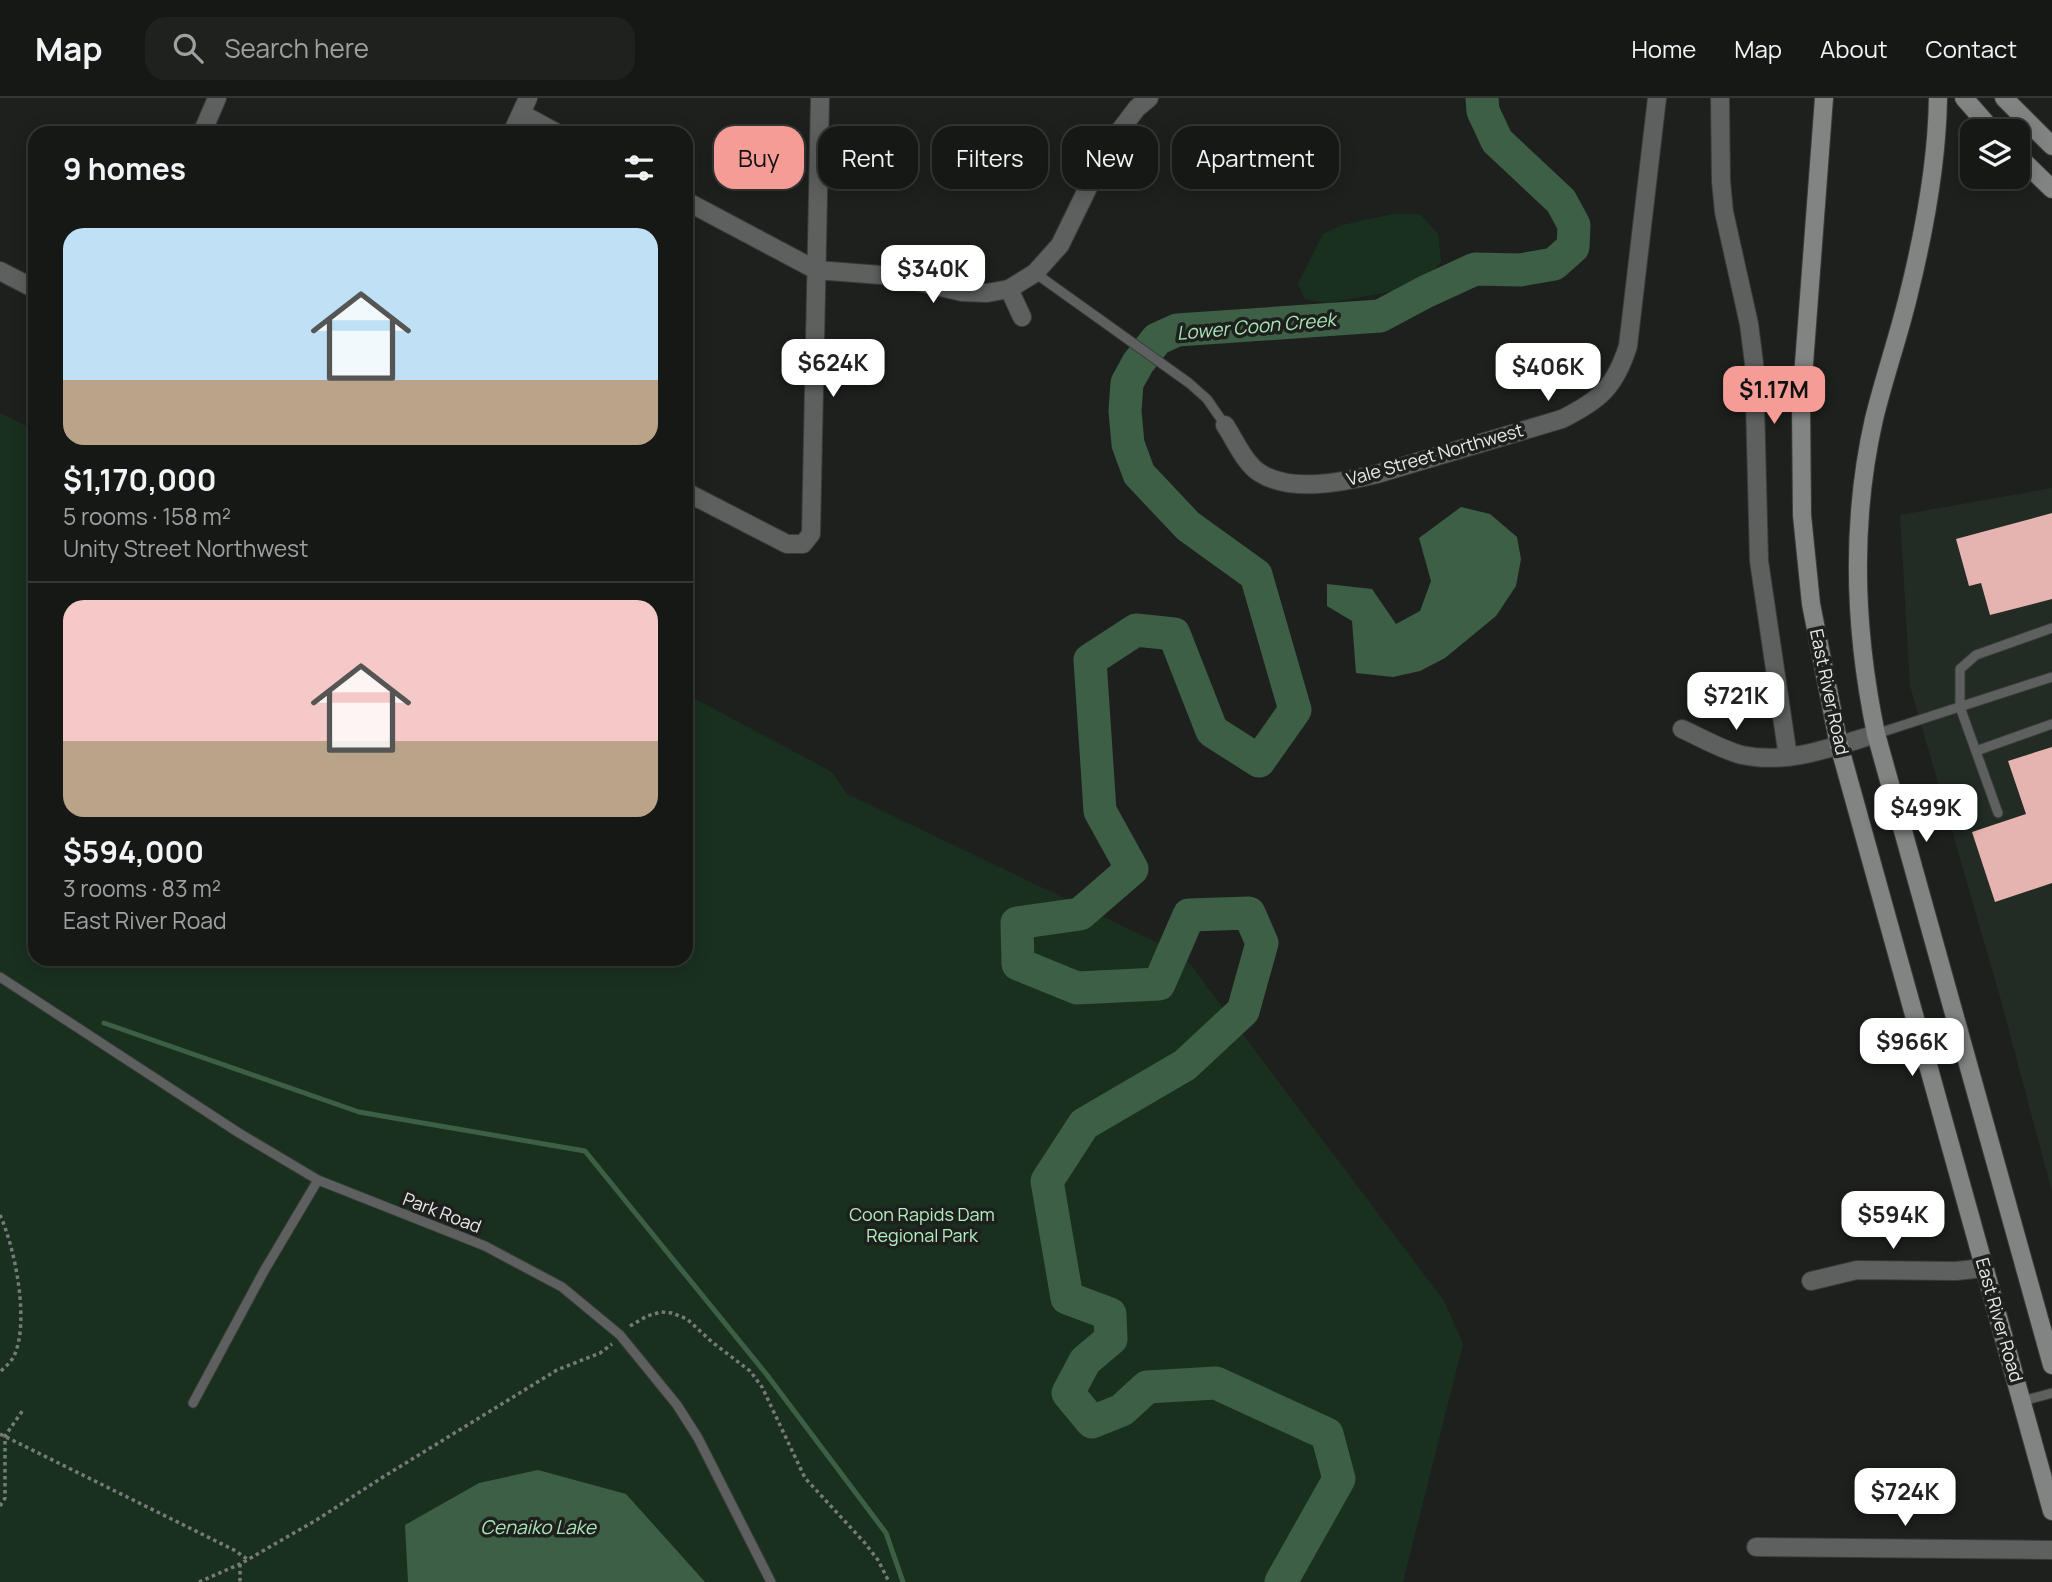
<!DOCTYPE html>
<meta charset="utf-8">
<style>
:root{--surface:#161816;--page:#1f211f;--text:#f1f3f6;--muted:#9ea0a1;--line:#353735;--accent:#f59c96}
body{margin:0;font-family:Manrope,sans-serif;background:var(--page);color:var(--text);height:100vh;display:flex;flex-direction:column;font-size:26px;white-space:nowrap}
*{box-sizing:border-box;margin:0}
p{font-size:23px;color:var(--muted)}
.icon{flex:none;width:38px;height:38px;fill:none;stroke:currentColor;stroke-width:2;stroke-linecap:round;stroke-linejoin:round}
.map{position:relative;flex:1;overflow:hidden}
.drawer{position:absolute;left:28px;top:28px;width:665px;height:840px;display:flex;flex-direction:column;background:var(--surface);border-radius:21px;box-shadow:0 4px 18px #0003,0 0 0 2px var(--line)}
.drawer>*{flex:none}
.hud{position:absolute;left:714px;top:28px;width:665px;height:63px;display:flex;gap:14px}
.tools{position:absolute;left:1960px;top:21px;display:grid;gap:14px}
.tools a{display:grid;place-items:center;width:70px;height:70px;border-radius:14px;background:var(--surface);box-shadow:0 4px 18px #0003,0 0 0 2px var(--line);font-size:35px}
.price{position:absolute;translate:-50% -60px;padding:0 16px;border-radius:14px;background:#fff;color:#222;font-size:23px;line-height:46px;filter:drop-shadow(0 2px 4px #0008)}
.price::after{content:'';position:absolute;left:50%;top:42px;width:21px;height:16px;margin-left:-10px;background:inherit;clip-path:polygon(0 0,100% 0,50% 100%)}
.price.current{background:var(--accent);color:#111}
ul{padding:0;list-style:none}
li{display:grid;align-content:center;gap:14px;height:371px;padding:0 35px}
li+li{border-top:2px solid var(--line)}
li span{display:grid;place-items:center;height:217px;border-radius:21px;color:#555}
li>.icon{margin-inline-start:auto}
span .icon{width:126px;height:126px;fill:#fffc;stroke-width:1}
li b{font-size:30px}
h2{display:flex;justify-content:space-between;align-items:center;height:84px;padding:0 35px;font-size:30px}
.pill{padding:0 24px;border-radius:21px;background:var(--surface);box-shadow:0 4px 18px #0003,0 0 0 2px var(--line);font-size:24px;line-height:63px}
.pill.current{background:var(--accent);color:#111}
header{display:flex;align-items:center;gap:42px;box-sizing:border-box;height:98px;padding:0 35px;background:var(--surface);border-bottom:2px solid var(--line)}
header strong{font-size:33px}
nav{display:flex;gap:38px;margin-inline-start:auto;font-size:24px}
.search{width:490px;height:63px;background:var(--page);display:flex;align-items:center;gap:18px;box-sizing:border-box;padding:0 24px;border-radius:21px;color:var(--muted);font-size:26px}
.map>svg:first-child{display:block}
.built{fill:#232b25}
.green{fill:#19301f}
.water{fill:#3d5f45}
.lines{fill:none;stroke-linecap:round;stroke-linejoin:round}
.stream{stroke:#3d5f45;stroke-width:5}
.river{stroke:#3d5f45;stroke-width:33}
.building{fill:#e6b4b0}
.service-casing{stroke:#3a3c3a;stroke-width:11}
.minor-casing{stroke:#3a3c3a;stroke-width:20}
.secondary-casing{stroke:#3a3c3a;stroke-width:20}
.path{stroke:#787a79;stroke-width:3.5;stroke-dasharray:3.5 3.5;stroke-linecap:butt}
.service{stroke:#5e605f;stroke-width:9}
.minor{stroke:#5e605f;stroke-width:18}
.secondary{stroke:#828483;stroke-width:18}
.labels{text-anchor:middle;stroke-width:7;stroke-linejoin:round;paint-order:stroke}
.street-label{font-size:18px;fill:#e8eae9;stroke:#1e201e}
.park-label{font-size:18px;fill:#b2eebf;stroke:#1e201e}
.water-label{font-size:19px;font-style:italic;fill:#a9e5b6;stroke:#1e201e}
</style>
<header>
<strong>Map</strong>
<div class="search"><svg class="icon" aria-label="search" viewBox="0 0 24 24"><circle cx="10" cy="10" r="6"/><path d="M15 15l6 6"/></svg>Search here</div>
<nav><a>Home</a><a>Map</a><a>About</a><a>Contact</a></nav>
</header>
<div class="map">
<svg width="2052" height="1484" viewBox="0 0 2052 1484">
<rect width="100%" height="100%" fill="#1e201e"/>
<path class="built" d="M2052,390V1094L2000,899L1910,588L1900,417Z"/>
<path class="green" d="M1393,116H1420L1438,136L1441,163L1428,180L1405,191L1328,205L1305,201L1298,186L1323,136L1342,127Z
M0,315L35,332V861H686V596L832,674L847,696L1183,857L1444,1203L1463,1246L1403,1484H0Z"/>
<path class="water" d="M1461,409L1490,416L1517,439L1521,461L1516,488L1496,518L1445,560L1420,573L1393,579L1356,575L1352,523L1327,508V486L1372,491L1396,526L1420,513L1431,483L1419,440Z
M538,1372L626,1396L705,1484H408L405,1427L479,1385Z"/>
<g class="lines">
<path class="stream" d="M104,925L359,1014L585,1053L767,1277L886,1435L903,1484"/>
<path class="river" d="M1281,1484L1339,1381L1327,1336L1216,1285L1147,1289L1122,1312L1092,1324L1068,1295L1085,1263L1111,1241L1110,1216L1067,1200L1047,1083L1084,1026L1185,967L1243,913L1262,845L1249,815L1189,817L1159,886L1077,890L1018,866L1017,825L1080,816L1132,771L1100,713L1090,562L1136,532L1174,536L1212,633L1259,663L1295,612L1256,477L1188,428L1139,376L1128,346L1125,313L1127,285L1138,265L1157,241L1177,232L1380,218L1425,194L1475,171L1520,172L1554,166L1573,149L1574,127L1561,103L1497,43L1483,13L1482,0"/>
</g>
<path class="building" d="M2052,415V501L1990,517L1981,485L1969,488L1956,441Z
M2052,649V785L1995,804L1972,734L2026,716L2008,663Z"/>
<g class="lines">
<defs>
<path id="service" d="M1035,175L1189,285L1207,301L1225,327
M1876,636L2052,579
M1976,653L2052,626
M1998,715L1960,609V571L1976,557L2052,530
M0,879L239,1035L318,1082L485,1148L562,1189L620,1237L677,1307L698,1340L771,1484
M2022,1303L2052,1295
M193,1305L264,1173L318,1082"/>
<path id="minor" d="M1720,0L1721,83L1724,114L1749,226L1754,265L1759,463L1788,659
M522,16L557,35
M202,35L217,0
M512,35L528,0
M686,103L816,172L894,178L962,194L987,195L1009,191L1035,175L1060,147L1101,63L1118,35L1137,10L1149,0
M0,173L35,191
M1009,191L1022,219
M1225,327C1235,342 1245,366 1260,375C1291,395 1344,384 1377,376L1562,321C1600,302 1615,289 1628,248L1657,0
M686,394L787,446H803L811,436L820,0
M1682,631C1702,640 1722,652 1742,657C1787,667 1833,649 1876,636
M1811,1183L1857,1172L1956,1173L1984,1170
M1756,1449L2052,1452"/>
<path id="secondary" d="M1824,0L1801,306L1802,417L1811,506L1839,647L2052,1413
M1938,0C1937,66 1924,135 1908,199C1898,240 1884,280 1874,321C1850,427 1854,531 1876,636L2052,1267
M1964,0L1993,33
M2004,0L2052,48
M2018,58L2052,91"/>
</defs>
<use href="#service" class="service-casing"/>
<use href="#minor" class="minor-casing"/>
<use href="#secondary" class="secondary-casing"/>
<path class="path" d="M0,1117C15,1150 30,1224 14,1258C11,1264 5,1269 0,1274
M630,1228L647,1218L661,1214L672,1215L687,1221L712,1244L750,1273L762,1289L805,1380L864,1444L878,1462L889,1484
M0,1336L234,1452L247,1461
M0,1408L5,1400V1338L23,1312
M240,1466V1484
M199,1484L240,1466L318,1421L383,1379L557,1272L600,1255L612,1246"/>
<use href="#service" class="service"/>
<use href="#minor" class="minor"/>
<use href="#secondary" class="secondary"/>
</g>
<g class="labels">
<g class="street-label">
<text transform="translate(1435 357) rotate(-16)" y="6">Vale Street Northwest</text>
<text transform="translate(1829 594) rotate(78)" y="6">East River Road</text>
<text transform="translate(442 1115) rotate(21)" y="6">Park Road</text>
<text transform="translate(1999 1222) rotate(74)" y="6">East River Road</text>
</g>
<g class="park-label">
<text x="922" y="1123">Coon Rapids Dam<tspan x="922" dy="21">Regional Park</tspan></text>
</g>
<g class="water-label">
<text transform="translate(1256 228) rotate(-5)" y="7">Lower Coon Creek</text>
<text x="538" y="1436">Cenaiko Lake</text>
</g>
</g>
</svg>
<div class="tools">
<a><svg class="icon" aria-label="layers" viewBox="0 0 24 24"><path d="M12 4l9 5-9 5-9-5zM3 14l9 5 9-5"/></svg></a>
</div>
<b class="price" style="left:933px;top:207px">$340K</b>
<b class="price" style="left:833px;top:301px">$624K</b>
<b class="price" style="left:1548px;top:305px">$406K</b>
<b class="price current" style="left:1774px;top:328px">$1.17M</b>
<b class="price" style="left:1736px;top:634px">$721K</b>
<b class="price" style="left:1926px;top:746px">$499K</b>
<b class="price" style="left:1912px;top:980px">$966K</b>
<b class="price" style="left:1893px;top:1153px">$594K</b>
<b class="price" style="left:1905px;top:1430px">$724K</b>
<div class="hud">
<a class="pill current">Buy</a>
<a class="pill">Rent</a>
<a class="pill">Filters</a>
<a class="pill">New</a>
<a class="pill">Apartment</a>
</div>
<section class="drawer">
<h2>9 homes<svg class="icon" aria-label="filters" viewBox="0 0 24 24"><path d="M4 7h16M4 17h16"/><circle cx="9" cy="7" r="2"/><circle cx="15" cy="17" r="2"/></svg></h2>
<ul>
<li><span style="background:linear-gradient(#bfe0f5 70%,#b9a48a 0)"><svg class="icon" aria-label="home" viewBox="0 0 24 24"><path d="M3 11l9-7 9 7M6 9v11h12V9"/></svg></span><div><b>$1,170,000</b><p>5 rooms · 158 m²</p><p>Unity Street Northwest</p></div></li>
<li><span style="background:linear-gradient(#f6c9c9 65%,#b9a48a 0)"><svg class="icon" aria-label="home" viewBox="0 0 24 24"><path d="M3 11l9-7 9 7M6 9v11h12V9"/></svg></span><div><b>$594,000</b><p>3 rooms · 83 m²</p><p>East River Road</p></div></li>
</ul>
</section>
</div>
